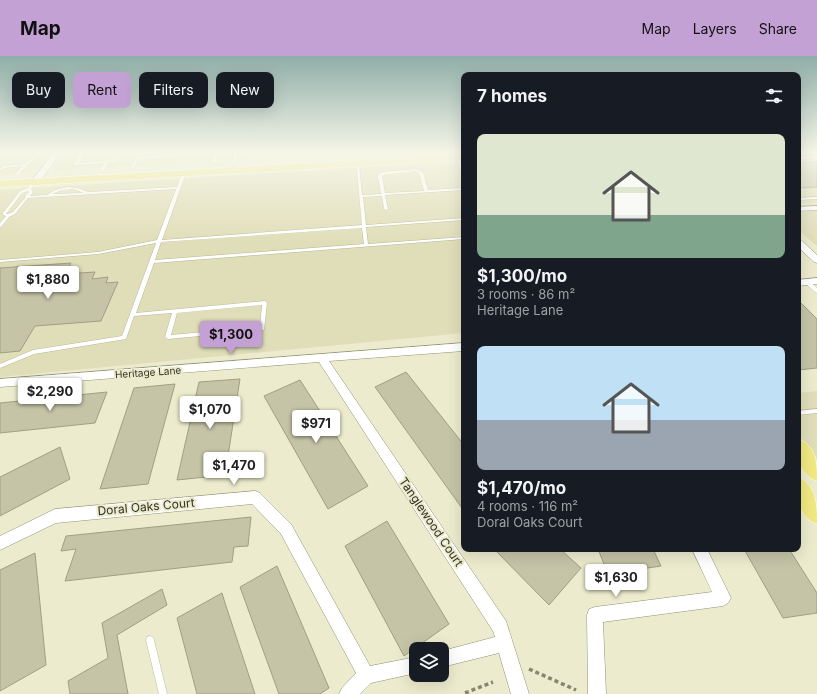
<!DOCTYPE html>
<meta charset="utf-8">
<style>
:root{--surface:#171b24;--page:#242831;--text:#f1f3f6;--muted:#9ea1a6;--accent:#c4a1d4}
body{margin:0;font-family:Inter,sans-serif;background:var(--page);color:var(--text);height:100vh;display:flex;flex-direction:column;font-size:15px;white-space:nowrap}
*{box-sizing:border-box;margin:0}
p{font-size:13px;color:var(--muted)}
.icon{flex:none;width:22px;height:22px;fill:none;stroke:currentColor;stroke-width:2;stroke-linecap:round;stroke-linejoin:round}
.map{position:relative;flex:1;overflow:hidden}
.details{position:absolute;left:461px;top:16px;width:340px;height:480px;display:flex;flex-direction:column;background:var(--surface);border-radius:8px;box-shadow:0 4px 16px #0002}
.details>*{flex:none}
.top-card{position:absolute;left:12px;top:16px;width:380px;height:36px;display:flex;gap:8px}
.controls{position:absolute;left:409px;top:586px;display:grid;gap:8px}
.controls a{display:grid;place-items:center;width:40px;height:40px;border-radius:8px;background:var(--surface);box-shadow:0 4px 16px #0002;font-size:20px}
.price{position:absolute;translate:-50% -34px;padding:0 9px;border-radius:4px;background:#fff;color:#222;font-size:13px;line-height:26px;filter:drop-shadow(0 1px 2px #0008)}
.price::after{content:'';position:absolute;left:50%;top:24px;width:12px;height:9px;margin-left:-6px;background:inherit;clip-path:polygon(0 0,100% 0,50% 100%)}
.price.selected{background:var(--accent);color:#111}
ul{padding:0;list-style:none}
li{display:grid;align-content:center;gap:8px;height:212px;padding:0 16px}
li span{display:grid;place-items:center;height:124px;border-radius:8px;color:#555}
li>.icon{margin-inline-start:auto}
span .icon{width:72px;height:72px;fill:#fffc;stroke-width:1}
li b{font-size:17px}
h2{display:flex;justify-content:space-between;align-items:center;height:48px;padding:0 16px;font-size:17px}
.tag{padding:0 14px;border-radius:8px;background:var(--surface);box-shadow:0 4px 16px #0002;font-size:14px;line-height:36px}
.tag.selected{background:var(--accent);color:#111}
header{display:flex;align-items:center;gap:24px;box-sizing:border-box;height:56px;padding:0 20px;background:var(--accent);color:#111}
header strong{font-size:19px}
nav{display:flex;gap:22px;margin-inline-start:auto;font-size:14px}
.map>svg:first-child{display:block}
.built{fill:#e0deb9}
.building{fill:#c5c4a7;stroke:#a09f83}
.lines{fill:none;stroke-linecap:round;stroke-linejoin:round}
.lane-casing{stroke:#929176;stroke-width:0.5}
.street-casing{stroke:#929176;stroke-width:1}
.primary-casing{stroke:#fff;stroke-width:1}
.path{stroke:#868671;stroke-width:3.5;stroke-dasharray:4 3;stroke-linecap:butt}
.lane{fill:#fff;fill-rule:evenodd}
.street{fill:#fff;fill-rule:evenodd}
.primary{fill:#efe882;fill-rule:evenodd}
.labels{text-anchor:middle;stroke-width:4;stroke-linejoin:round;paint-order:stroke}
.street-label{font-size:10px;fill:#323226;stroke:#ecebcd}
.near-street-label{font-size:12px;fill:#323226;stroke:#ecebcd}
</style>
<header>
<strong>Map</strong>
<nav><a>Map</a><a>Layers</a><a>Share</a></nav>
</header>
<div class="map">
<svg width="817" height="638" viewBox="0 0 817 638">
<rect width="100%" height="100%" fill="#ecebcd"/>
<path class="built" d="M0,96H52L36,113L28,116L0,118Z
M62,96H351L57,114L52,112Z
M798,96H817V147L798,148Z
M464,105V277L0,321V134Z
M817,148V190L798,174V149Z
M817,335V403L798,378V337Z"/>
<path class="building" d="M817,106V131L798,132V107Z
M71,207L65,218L95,216L92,223L108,221L106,227L118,226L101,265L35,270L20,295L0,297V212Z
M798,244L817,263V312L798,314Z
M406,316L464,389V455L375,331Z
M240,323L225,419L177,424L199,326Z
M300,324L368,430L328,453L264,340Z
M175,328L148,428L100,433L134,332Z
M107,336L95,367L0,377V347Z
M60,391L70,423L0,460V421Z
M251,461L248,490L234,491L232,506L65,525L76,493L61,495L66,480Z
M387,465L449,568L404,600L345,490Z
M494,493H560L581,512L549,549Z
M598,493H653L661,510L608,518Z
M744,493H789L817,537V557L783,562Z
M35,497L46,609L0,635V514Z
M277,510L329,632L320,638H279L240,531Z
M162,533L167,549L117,579L128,638H70L68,625L108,602L102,567Z
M222,537L225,547L255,638H197L177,562Z"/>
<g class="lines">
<defs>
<path id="lane" d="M38,96H42L38,99L18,119L15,118L23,110L5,112L0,114V112L4,110L25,108Z
M82,96H85L79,107L111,104L117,101L119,102L113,106H109L103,115H102L100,114L105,107L75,109L74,108Z
M106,96H109L107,101H106L104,100Z
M208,96H214L218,100L215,108L212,107L214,100L212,98L140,103L138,104L133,113L130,112L136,102L140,101Z
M235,96H239L236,106L234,107L232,106Z
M292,96V98H291L270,99L268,98L270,97Z
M311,96H315L314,102L311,101Z
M343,96H347L346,101L343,100Z
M456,100L459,101L464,114V119L462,118L455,101Z
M817,100V102L798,103V101Z
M356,106L359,107L362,139L381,138L378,121L379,117L383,116L415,113L423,116L428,134L464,132V134L385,139L388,153L386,154L384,153L382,140L363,141L366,169L464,162V164L366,171L368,188L464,181V183L154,207L136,257L265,245L267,247L264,274L168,283L165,281L172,257L134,260L126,283L34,298L0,312V308L33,294L122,280L156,187L98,198L0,206V204L98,196L157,184L176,133L28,142L15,158L9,161L1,171H0V167L6,160L3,159V157L20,135L28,132L34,125L37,126L31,133L33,136L30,140L47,139L55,134L67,131L78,132L88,136L177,131L182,117L185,116L186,117L162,184L362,169ZM415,115L419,117L424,135L385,137L382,119ZM72,133L77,134L83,137L52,138L62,134ZM28,135L29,136L25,140V142L13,156L8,158H6L22,137ZM362,172L364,188L155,204L161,186ZM262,249L260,271L171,279L177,257Z
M817,141V143L798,144V142Z
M805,225H809L817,232V237L815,236L805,227Z
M817,353V357L798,359V355Z
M150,580L153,581L154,584L167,638H159L146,584L147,581Z"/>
<path id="street" d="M54,96H61L38,128H32V124Z
M817,150V154L798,155V151Z
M798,183L801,184L817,199V207L814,206L798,191Z
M817,222V228L798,230V224Z
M464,287V295L329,305L506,565L529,638H511L499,597L442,611V595L495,581L493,575L319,306L0,331V323Z
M255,435L260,437L291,468L370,610L416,601V617L371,627L360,638H339L342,632L356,617L281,478L252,448L56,467L0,494V480L55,453Z
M692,493H707L731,542L728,547L723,550L603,566L606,638H588L587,559L589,553L595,551L712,536Z"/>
<path id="primary" d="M464,98V104L0,131V125Z
M798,383C817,390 817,407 817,425C797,417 798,401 798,383Z
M798,421C817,430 817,449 817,468C796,460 798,441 798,421Z"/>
</defs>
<use href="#lane" class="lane-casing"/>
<use href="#street" class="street-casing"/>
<use href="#primary" class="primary-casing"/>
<path class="path" d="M529,613L576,634
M465,637L493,626"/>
<use href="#lane" class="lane"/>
<use href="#street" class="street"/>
<use href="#primary" class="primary"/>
</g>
<linearGradient id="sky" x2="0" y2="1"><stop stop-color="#8faea8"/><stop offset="0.52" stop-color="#f6f6e8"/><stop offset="1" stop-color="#f6f6e8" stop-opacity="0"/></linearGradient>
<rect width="817" height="186" fill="url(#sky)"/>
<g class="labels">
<g class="street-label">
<text transform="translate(148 316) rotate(-4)" y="4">Heritage Lane</text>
</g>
<g class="near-street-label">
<text transform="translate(146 451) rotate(-5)" y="4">Doral Oaks Court</text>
<text transform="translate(431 466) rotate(56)" y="4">Tanglewood Court</text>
</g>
</g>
</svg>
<div class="controls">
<a><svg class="icon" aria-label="layers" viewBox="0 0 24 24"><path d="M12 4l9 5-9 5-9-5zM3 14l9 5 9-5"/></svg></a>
</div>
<b class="price" style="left:48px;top:244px">$1,880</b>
<b class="price selected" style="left:231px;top:299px">$1,300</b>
<b class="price" style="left:50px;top:356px">$2,290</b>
<b class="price" style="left:210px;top:374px">$1,070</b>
<b class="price" style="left:316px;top:388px">$971</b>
<b class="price" style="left:234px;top:430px">$1,470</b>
<b class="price" style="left:616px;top:542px">$1,630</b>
<div class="top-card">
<a class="tag">Buy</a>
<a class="tag selected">Rent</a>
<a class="tag">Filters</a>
<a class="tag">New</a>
</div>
<section class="details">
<h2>7 homes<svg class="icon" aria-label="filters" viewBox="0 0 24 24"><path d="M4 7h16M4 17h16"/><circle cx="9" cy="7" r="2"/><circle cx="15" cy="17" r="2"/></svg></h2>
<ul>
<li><span style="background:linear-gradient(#dfe7d0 65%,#7fa58c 0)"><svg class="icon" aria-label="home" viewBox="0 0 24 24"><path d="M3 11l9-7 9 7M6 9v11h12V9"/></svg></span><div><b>$1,300/mo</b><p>3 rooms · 86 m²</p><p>Heritage Lane</p></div></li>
<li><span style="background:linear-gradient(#bfe0f5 60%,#9aa5b1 0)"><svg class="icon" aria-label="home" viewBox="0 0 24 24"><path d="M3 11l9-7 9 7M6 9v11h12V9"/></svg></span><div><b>$1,470/mo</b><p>4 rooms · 116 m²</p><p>Doral Oaks Court</p></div></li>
</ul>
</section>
</div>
